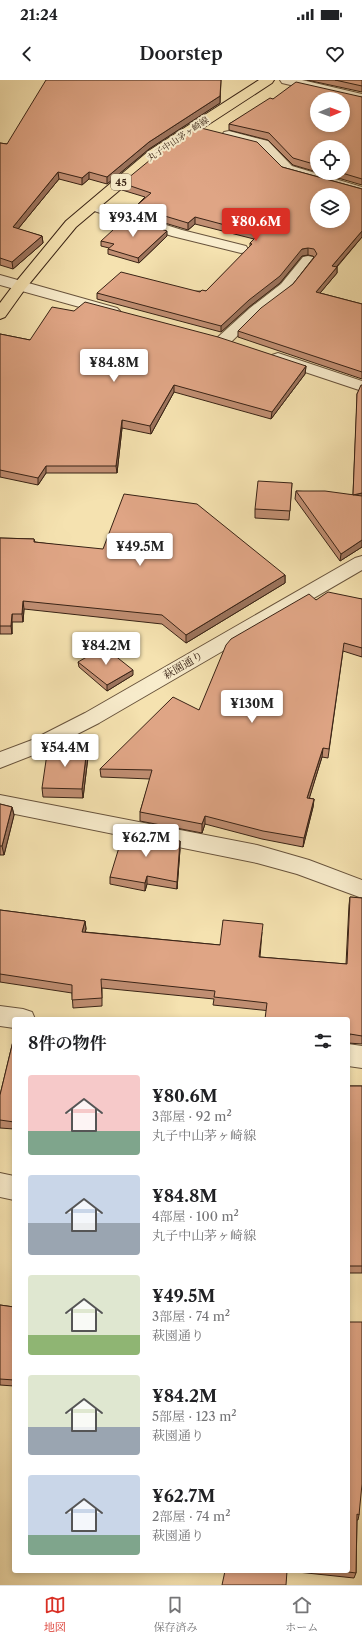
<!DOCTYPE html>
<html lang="ja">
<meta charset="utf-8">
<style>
:root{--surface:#fff;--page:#f6f6f6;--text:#202124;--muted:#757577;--line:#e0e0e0;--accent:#d93025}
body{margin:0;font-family:"Libre Caslon Text","Noto Serif JP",serif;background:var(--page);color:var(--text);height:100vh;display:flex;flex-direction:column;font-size:15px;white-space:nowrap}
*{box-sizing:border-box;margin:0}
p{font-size:13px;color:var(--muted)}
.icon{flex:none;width:22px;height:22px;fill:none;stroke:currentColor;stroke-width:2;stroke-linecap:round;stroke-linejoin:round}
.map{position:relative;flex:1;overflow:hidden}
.sheet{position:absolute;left:12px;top:937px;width:338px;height:556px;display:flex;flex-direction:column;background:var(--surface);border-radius:4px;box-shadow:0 2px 6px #0003}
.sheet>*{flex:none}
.needle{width:26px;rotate:89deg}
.fabs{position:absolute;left:310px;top:12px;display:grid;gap:8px}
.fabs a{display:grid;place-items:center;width:40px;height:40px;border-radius:50%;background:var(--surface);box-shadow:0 2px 6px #0003;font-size:20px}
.price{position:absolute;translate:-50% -34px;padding:0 9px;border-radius:4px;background:#fff;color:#222;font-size:13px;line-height:26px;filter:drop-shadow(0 1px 2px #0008)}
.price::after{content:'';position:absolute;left:50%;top:24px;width:12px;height:9px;margin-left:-6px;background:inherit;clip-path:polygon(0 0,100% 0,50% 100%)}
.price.selected{background:var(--accent);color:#fff}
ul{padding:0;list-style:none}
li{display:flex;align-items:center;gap:12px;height:100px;padding:0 16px}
li span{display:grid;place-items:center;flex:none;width:112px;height:80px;border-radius:4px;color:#555}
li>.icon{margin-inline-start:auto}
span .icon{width:48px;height:48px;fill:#fffc;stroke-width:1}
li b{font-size:17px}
h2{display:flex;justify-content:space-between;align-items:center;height:48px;padding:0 16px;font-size:17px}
.status{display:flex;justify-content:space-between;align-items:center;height:28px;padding:0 20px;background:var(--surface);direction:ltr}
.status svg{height:11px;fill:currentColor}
header{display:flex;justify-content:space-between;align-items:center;height:52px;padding:0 16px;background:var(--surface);font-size:18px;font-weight:600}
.tabs{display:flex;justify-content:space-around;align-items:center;height:56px;border-top:1px solid var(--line);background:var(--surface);font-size:11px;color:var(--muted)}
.tabs a{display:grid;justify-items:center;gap:2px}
.tabs .selected{color:var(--accent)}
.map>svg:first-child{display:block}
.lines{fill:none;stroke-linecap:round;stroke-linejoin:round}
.minor-casing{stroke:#68533c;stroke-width:2}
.major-casing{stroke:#392315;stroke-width:2}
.minor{fill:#f8eccc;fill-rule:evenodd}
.major{fill:#f5e2b0;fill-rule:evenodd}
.wall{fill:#c08e72;stroke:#392315}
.shaded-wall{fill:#9c745d;stroke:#392315}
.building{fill:#dfa585;stroke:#392315;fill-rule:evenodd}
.labels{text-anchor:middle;stroke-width:4;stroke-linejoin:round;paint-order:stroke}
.far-street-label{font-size:9px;fill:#392315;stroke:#f8eccc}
.shield{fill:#f8eccc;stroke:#725f4c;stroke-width:1}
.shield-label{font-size:10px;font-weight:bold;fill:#392315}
.street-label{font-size:11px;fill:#392315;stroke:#f8eccc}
</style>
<div class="status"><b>21:24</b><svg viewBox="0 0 49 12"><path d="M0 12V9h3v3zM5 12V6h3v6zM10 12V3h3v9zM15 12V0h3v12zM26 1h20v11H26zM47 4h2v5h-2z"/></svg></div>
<header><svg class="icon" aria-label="back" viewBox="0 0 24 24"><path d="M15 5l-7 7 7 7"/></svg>Doorstep<svg class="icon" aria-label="heart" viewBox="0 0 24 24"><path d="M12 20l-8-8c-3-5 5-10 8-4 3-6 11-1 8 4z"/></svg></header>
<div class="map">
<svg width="362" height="1505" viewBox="0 0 362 1505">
<rect width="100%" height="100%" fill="#f5e2b0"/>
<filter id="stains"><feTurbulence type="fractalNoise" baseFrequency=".005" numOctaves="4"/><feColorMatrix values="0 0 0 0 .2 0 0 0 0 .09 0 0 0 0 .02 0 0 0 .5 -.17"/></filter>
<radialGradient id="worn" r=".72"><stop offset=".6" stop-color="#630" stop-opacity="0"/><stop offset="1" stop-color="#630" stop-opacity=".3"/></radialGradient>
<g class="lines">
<defs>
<path id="minor" d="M280,0H302L362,14V22L282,3Z
M229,51L268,61L292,86L362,107V115L282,92L258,67L224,58L222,55L224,52Z
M93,122L182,150L246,166L248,169L246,172L241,173L172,156L88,129L86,126L88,123Z
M308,176L313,177L315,180L291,210L260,234L230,263L224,265L218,263L216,260L218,257L250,228L281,204L303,177Z
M0,195L117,228L120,231L117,234L112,236L0,205Z
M278,273L362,301V311L272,281L270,278L272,275Z
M362,476V490L99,643L46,670L0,688V672L32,660L85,633L355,478Z
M0,715L257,765L309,780L362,800V818L297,794L257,783L0,731Z
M0,926L23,929L32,932L35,939H14V948L0,946Z
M348,964L362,966V988L348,986Z
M0,1093L14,1096V1120L0,1117Z"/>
<path id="major" d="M259,0H274L272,3L160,76L76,147L25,209L5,237L0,239V223L15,203L66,141L150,70Z"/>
</defs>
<use href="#minor" class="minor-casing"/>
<use href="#major" class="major-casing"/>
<use href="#minor" class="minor"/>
<use href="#major" class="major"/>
</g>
<path class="wall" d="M221,0L220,23L149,69L107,104L89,99L82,105L59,99L18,149L42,156L43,163L13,189L0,185V63L7,64Z
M307,0H362V12Z
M362,17V105L321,93H343L317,67V92L293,85L268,60L229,50V44L273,19Z
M282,87L362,109V157L337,187V193L320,213L362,224V299L238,257V251L293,204L314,177L313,176L308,175L302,176L280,203L249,227L221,252L97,219V213L206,211L250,167V163L254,159L195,144L188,150L135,134V127L145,117L122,110V103Z
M167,156L139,183L108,174V169L109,168L101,166V161Z
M0,254L30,260L306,286L305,294L271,339L174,312L151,354L122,348L117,393H46L38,405L0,397Z
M362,305V467L340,481L295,419L296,411L353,415L357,321V314Z
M292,403L289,440L255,438V429Z
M0,458L34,459L35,462L285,495V503L186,563L162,544L24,529L23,542H12V554H0Z
M362,519V577L343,571L328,678L322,677L309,718L314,719L313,727L303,767L262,759L205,744L202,753L140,741V732L150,699L101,697L100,689L199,630L316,520Z
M78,582L133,595L107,611L79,587Z
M88,677L83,718L43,717L42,708Z
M0,724L12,727L14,735L4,775H0Z
M180,769L177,809L147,804L145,811L110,804V797Z
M350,817L362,818V964L348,963V939L213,925L214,919L102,908V926L73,928L72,913L0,902V830L85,841L86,849L85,852L220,865L262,852L260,877L346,884L349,825Z
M14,957V1049L0,1048V1015Z
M348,1006H362V1193H348Z
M0,1225L14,1227V1306L0,1305Z
M348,1242L359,1435L358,1440H357L356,1493L354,1498L288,1491H348Z"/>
<path class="shaded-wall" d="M220,16V23L149,69L107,104V97L149,62Z
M58,92L59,99L13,155V147Z
M89,92V99L82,105V98Z
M195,137V144L188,150V143Z
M167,151V156L139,183L138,178Z
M362,151V157L332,192V186Z
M42,156L43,163L13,189L12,182Z
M308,168V175L302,176L280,203L249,227L221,252V246L302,169Z
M337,187V193L315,219L316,212Z
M306,286L305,294L271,339L272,332Z
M174,305V312L151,354L150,346Z
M122,340V348L117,393L116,386Z
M46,386V393L38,405V398Z
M362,413V419L353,415Z
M362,460V467L340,481L341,474Z
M285,495V503L186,563V555Z
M23,521L24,529L23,542L22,534Z
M12,534V554L11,546Z
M133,590V595L107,611V605Z
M87,668L88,677L83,718L82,709Z
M323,668L322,677L307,726V718Z
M314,719L313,727L303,767L304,758Z
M12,727L14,735L4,775L2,766Z
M205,736V744L202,753V744Z
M180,761V769L177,809V802Z
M147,796V804L145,811V803Z
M85,841L86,849L83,860L82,852Z
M350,954L348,963V956Z"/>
<path class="building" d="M46,0H221L220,16L149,62L107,97L89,92L82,98L58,92L13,147L42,156L12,182L0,178V63L7,64Z
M335,0H362V6Z
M296,2L362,17V99L342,93H343V67H317V85L293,78L269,53L229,44L270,18L273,19ZM317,19H343V45H317Z
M197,47L257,62L282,87L362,109V151L332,186L337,187L316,212L362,224V292L238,251L261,228L293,204L317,174L314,169L308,168L302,169L280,196L249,220L221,246L97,213L121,192L200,212L202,210L206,211L252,164L250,163L259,154L195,137L188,143L135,127L151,113L122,103L161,71ZM317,115H343V141H317Z
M126,138L167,151L138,178L108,169L114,164L101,161Z
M85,222L218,257L306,286L272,332L174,305L150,346L122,340L116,386H46L38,398L0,390V254L30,260L52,227L74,231Z
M361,305H362V413L353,415L357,314Z
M258,401L292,403L290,431L255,429Z
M296,411H325L362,416V460L341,474Z
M124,414L197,424L285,495L186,555L162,535L23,521L22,534H12L11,546H0V458L34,459V462L103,469Z
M328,512L362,519V568L344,563L329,669L323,668L307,718L314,719L304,758L263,751L205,736L202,744L140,732L152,690L100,689L173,617L199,630L226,565L231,559L309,514L316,520Z
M104,567L133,590L107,605L78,582Z
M48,667L87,668L82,709L42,708Z
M0,724L12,727L2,766H0Z
M124,751L180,761L177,802L147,796L145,803L110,797Z
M350,817L362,818V956L350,954L348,956V939H265L267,923L214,917L215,911L101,899L102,918L72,920V905L0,894V830L85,841L82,852L220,865L223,840L263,844L259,877L347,884Z
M14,957V1042L0,1040V1015Z
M348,1006H362V1186H348Z
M0,1225L14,1227V1300L0,1299Z
M348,1242H362V1404L359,1435L357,1434L356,1493L341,1491H348Z
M225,1491H287L286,1505H222Z"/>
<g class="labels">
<g class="far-street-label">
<text transform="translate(178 59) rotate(-34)" y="3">丸子中山茅ヶ崎線</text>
</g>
<rect class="shield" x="111" y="94" width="20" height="16" rx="3"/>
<g class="shield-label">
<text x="121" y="106">45</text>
</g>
<g class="street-label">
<text transform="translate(183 585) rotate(-30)" y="4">萩園通り</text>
</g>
</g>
<rect width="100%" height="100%" filter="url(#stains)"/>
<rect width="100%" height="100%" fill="url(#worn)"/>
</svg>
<div class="fabs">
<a><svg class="needle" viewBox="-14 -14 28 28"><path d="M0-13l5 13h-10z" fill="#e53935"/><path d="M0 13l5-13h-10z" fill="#757577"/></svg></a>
<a><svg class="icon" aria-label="locate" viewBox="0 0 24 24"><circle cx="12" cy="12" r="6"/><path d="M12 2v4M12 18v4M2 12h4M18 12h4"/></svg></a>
<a><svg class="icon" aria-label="layers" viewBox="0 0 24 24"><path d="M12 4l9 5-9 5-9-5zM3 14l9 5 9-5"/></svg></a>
</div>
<b class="price" style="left:133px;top:158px">¥93.4M</b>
<b class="price selected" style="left:256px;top:162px">¥80.6M</b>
<b class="price" style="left:114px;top:303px">¥84.8M</b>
<b class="price" style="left:140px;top:487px">¥49.5M</b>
<b class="price" style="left:106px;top:586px">¥84.2M</b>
<b class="price" style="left:252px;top:644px">¥130M</b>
<b class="price" style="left:65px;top:688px">¥54.4M</b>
<b class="price" style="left:146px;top:778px">¥62.7M</b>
<section class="sheet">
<h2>8件の物件<svg class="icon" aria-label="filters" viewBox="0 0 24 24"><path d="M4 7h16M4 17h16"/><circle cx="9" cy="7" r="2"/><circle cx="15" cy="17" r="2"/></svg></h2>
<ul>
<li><span style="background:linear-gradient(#f6c9c9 70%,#7fa58c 0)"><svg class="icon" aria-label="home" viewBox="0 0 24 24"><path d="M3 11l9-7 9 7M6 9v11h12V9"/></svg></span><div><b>¥80.6M</b><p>3部屋 · 92 m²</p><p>丸子中山茅ヶ崎線</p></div></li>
<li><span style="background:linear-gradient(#c9d6e8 60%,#9aa5b1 0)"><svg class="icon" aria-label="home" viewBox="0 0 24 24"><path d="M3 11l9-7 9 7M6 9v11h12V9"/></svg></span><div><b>¥84.8M</b><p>4部屋 · 100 m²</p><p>丸子中山茅ヶ崎線</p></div></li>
<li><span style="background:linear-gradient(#dfe7d0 75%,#8fb573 0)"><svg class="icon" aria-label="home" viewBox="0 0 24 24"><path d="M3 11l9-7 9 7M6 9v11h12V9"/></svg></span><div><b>¥49.5M</b><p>3部屋 · 74 m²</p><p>萩園通り</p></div></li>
<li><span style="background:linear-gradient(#dfe7d0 65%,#9aa5b1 0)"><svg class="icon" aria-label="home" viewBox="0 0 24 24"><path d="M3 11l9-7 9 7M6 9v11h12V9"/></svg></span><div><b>¥84.2M</b><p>5部屋 · 123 m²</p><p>萩園通り</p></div></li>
<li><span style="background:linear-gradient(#c9d6e8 75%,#7fa58c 0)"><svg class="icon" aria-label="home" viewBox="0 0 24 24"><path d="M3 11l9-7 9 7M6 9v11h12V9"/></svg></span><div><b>¥62.7M</b><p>2部屋 · 74 m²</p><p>萩園通り</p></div></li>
</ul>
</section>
</div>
<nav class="tabs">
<a class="selected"><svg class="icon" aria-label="map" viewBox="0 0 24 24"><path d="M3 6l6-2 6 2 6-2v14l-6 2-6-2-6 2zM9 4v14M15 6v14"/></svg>地図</a>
<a><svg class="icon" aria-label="saved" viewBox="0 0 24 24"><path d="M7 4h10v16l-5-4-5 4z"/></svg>保存済み</a>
<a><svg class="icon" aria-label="home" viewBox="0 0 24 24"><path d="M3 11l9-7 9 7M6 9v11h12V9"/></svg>ホーム</a>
</nav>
